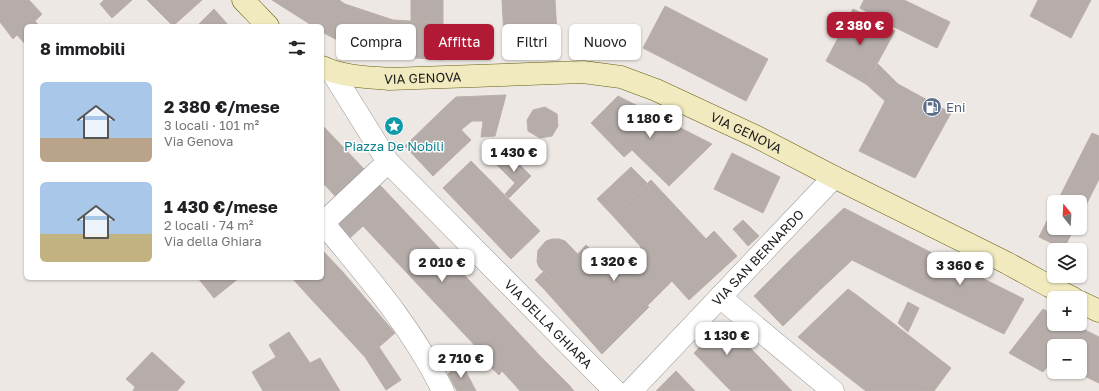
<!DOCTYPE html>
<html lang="it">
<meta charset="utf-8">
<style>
:root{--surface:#fff;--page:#f6f6f6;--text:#202124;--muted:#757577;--accent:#b11934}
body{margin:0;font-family:"Golos Text",sans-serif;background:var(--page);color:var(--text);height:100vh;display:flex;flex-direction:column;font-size:15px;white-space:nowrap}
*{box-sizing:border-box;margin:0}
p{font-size:13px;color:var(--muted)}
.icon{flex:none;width:22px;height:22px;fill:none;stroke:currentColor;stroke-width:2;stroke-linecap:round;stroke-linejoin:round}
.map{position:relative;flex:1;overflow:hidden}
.sheet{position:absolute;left:24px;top:24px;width:300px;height:256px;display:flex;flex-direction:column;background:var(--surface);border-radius:6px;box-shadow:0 1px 3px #0004}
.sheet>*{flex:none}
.hud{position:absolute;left:336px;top:24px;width:380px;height:36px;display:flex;gap:8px}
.needle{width:26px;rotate:342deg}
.fabs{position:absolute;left:1047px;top:195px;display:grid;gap:8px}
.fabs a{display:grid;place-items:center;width:40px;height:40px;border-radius:6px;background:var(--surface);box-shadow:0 1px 3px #0004;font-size:20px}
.price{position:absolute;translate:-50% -34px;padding:0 9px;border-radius:8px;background:#fff;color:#222;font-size:13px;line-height:26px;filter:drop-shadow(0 1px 2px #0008)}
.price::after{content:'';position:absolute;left:50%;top:24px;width:12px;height:9px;margin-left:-6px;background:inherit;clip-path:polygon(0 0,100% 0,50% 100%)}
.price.on{background:var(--accent);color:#fff}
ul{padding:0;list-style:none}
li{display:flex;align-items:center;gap:12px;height:100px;padding:0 16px}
li span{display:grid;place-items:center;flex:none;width:112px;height:80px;border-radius:6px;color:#555}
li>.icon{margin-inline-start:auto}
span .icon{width:48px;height:48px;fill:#fffc;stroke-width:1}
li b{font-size:17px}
h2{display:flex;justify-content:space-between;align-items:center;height:48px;padding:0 16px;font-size:17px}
.tag{padding:0 14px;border-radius:6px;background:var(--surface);box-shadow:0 1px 3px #0004;font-size:14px;line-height:36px}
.tag.on{background:var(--accent);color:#fff}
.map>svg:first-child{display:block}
.building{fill:#b6adaa;stroke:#bdaea8}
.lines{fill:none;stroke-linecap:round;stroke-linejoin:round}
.street-casing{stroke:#9a9a9a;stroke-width:23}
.secondary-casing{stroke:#666012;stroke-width:23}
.street{stroke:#fff;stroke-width:22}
.secondary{stroke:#f1eabe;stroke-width:22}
.labels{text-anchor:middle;stroke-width:3;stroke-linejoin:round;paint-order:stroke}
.street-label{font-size:13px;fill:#1d1d1d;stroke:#fff}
.service-label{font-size:13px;fill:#4e5e75;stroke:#fff;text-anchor:start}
.culture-label{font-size:13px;fill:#0d838f;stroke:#fff}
</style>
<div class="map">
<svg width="1099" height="391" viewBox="0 0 1099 391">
<rect width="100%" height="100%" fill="#ede8e4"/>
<path class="building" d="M0,0H29L42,14L35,21L39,26H26V45L17,35L13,39L0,22Z
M104,0H132L112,18L100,4Z
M147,0H202L173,26Z
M272,0H339L345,4L393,20L389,56L377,55L341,42L322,32V26H313Z
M411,0H443V23L411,21Z
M502,0H555L557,34L504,38Z
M864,0H904L950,22L937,48L888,24L860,8Z
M1038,0H1091L1071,38L1030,16Z
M665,6L768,59L746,101L643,48Z
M214,9L229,26H197Z
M853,9L895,31L866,84L826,61Z
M393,20L443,23V60L389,56Z
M878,64L898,84L951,113L915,178L859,151L885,101L866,84Z
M506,95L495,136L481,137L483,121H472L461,130L442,110L456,97Z
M618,96L712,144L669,186L632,150L624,157L591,123Z
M545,107L557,114L558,126L552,136L540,138L528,131L527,120L533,110Z
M442,110L471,140L433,176L405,146Z
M322,125L365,170L336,197L322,182Z
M1092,133L1099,136V179L1080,217V202H1057Z
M508,153L531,176L509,198L505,194L515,183L497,165Z
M732,153L780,177L763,213L714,189Z
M471,161L540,231L511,259L443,188Z
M631,167L647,183L613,216L597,199Z
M651,180L706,239L714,231L737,256L689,300L613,216Z
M379,184L542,358L514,384L502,371L499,375L479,356L481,352L363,226L350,238L333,227Z
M1054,207V228H1074L1064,249L1039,237Z
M844,208L932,253L913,290L852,260L820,290L790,260Z
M743,220L759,236L748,246L733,229Z
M552,239H559L565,241L639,317L612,344L539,267L537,262L538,250L546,241Z
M586,245L649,307L639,317L578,254Z
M641,247L672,281L647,306L614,272Z
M322,250L342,271L312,300L292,278H322Z
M932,253L1024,299L1016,313L972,290L961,313L913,290Z
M790,260L820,290L783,326L754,296Z
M342,271L395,333L379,347L365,357L312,300Z
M543,272L553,282L544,289L535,280Z
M198,278H239L214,298Z
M553,282L612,344L602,354L544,289Z
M848,289L858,296L815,351L798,337Z
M972,290L1016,313L1004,334L961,313Z
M858,296L951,368L934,391L875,345L849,378L815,351Z
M908,302L919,308L908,332L898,323Z
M1043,309L1054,315V324H1073L1099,337V383L1076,372H1080V346H1054V362L1052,361L1043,372L1009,353Z
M725,322L760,358L729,389L694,353Z
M289,332L310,363L320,358L340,391H263L252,372L276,357L269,345Z
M875,345L934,391H866L849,378Z
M379,347L401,380L386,390L365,357Z
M152,352L185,382L177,391H133L135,387L126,379Z
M542,358L569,385L574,391H520L514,384Z
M760,358L792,391H731L729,389Z
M461,362L476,391H457L448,374Z
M676,371L695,391H656Z"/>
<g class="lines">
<defs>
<g id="street">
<path id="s1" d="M332,72L388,162L615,391"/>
<path d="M323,223C367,276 413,328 443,391"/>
<path d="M322,224L388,162"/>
<path d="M720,297L833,391"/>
<path id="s2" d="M631,391L834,177"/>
</g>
<g id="secondary">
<path d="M243,0L268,26"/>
<path id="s3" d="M322,67C343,77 367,77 389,79L583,72L621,77L656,90L757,137L834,177L1007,263L1049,286L1073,298"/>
<path d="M1080,302L1099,311"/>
</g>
</defs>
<use href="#street" class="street-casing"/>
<use href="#secondary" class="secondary-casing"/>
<use href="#street" class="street"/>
<use href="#secondary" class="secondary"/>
</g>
<defs>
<symbol id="fuel-disc" viewBox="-11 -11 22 22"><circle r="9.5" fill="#5c6f8a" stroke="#fff"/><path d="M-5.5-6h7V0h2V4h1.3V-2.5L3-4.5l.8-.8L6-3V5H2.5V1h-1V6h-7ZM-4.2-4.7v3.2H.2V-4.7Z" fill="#fff"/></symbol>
<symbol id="sight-disc" viewBox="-11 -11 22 22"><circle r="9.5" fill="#0f9aa8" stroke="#fff"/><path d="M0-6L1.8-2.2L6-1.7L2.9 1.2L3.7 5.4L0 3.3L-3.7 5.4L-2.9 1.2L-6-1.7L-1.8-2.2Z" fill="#fff"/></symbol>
</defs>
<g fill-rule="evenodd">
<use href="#fuel-disc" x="921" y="96" width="22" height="22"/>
<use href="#sight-disc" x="383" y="115" width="22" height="22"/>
</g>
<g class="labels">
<g class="street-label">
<text dy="5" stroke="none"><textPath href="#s3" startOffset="102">VIA GENOVA</textPath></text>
<text dy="5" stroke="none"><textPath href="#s3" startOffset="438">VIA GENOVA</textPath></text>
<text dy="5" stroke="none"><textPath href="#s2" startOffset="184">VIA SAN BERNARDO</textPath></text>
<text dy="5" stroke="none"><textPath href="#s1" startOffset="334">VIA DELLA GHIARA</textPath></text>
</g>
<g class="service-label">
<text x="946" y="112">Eni</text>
</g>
<g class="culture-label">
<text x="394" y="151">Piazza De Nobili</text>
</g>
</g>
</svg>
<div class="fabs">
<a><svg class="needle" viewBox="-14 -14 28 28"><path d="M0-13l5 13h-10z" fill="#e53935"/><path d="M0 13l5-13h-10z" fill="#757577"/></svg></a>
<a><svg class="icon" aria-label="layers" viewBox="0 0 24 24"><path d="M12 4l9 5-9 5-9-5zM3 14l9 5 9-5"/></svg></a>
<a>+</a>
<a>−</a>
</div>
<b class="price on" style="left:860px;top:46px">2 380 €</b>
<b class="price" style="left:650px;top:139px">1 180 €</b>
<b class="price" style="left:514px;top:173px">1 430 €</b>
<b class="price" style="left:614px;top:282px">1 320 €</b>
<b class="price" style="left:442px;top:283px">2 010 €</b>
<b class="price" style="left:960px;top:286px">3 360 €</b>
<b class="price" style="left:727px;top:356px">1 130 €</b>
<b class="price" style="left:461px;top:379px">2 710 €</b>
<div class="hud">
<a class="tag">Compra</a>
<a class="tag on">Affitta</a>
<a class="tag">Filtri</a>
<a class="tag">Nuovo</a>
</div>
<section class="sheet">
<h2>8 immobili<svg class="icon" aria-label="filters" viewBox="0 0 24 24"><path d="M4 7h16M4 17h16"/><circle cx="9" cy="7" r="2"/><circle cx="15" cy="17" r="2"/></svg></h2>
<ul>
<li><span style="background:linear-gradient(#a9c7e8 70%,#b9a48a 0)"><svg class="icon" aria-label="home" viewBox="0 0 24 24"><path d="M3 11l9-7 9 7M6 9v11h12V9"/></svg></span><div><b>2 380 €/mese</b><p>3 locali · 101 m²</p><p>Via Genova</p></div></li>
<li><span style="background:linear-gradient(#a9c7e8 65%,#c2b280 0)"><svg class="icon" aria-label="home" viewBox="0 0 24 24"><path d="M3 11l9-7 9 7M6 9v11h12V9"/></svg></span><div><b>1 430 €/mese</b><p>2 locali · 74 m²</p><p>Via della Ghiara</p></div></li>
</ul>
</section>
</div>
